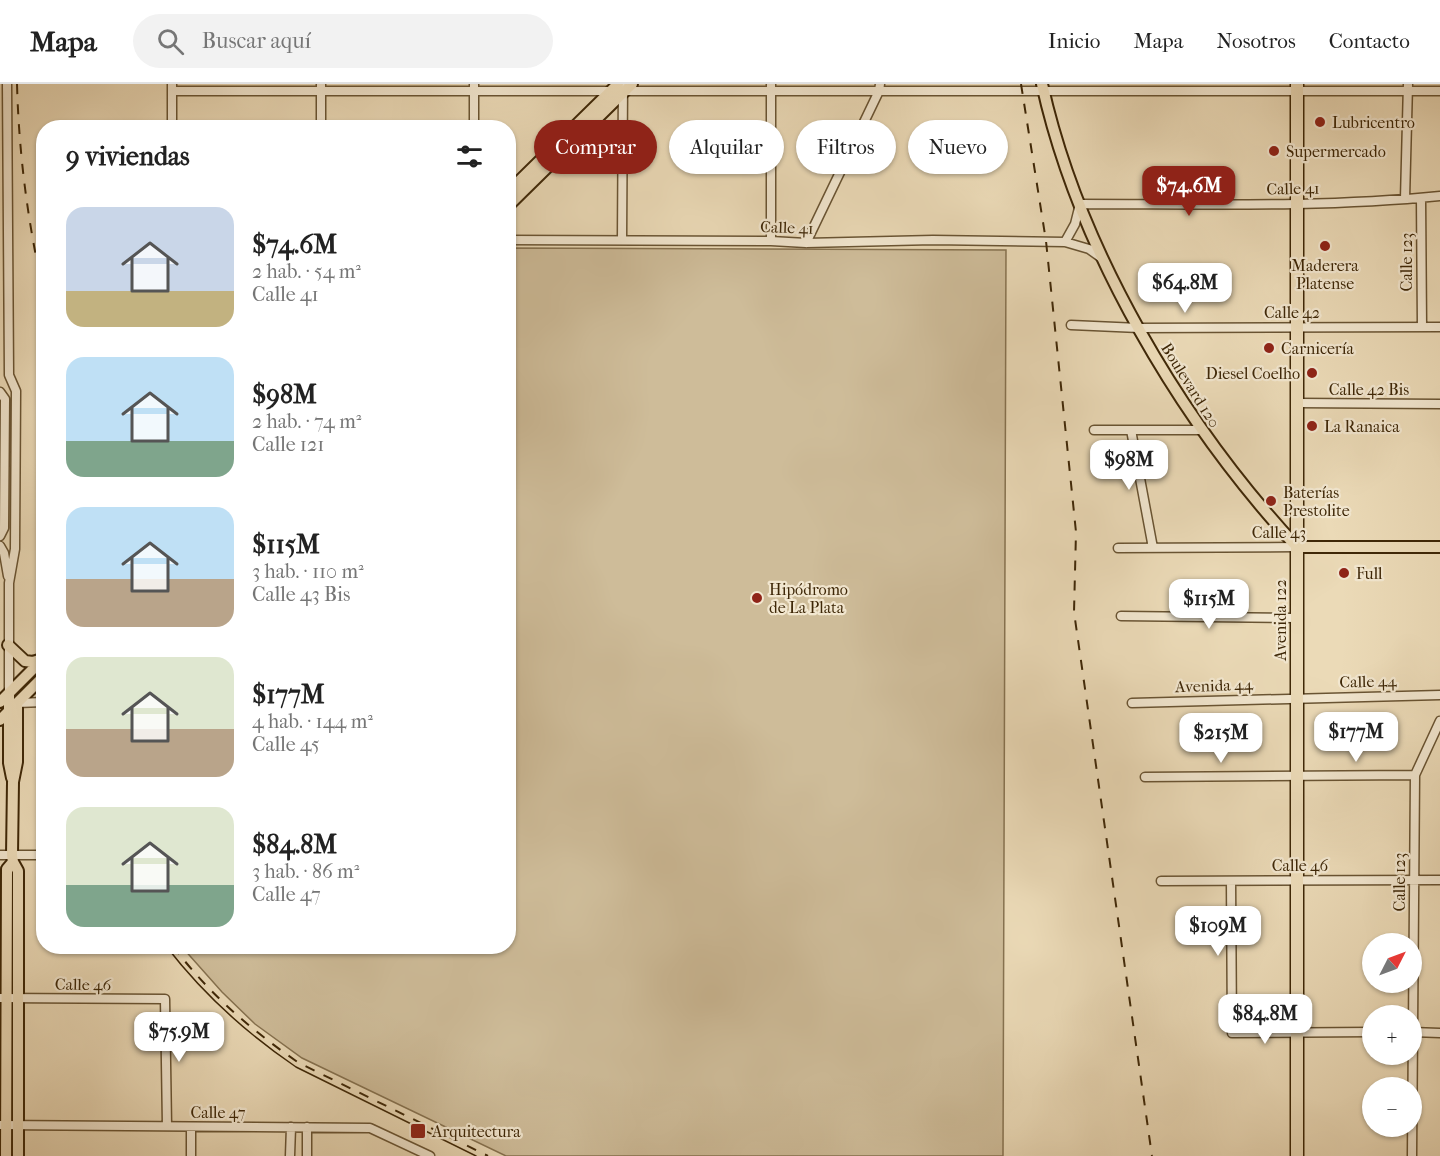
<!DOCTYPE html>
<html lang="es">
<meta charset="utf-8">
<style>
:root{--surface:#fff;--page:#f2f2f2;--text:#222;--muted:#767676;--line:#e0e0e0;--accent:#8f2418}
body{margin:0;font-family:"IM FELL French Canon",serif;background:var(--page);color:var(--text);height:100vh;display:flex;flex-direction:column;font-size:22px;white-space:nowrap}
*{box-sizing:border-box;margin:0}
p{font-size:20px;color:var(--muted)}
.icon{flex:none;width:33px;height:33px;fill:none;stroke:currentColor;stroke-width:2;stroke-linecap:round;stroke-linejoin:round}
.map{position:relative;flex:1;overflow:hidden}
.panel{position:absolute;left:36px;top:36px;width:480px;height:834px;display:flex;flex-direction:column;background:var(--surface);border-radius:24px;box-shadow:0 2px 4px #0004}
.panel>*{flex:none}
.banner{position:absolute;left:534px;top:36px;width:570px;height:54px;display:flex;gap:12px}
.needle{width:39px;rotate:48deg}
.controls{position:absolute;left:1362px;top:849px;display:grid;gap:12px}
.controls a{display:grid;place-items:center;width:60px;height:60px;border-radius:50%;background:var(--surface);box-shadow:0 2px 4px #0004;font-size:30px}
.price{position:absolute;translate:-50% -51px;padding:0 14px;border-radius:12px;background:#fff;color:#222;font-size:20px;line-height:39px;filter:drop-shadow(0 2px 3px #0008)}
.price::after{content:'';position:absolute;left:50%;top:36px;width:18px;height:14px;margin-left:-9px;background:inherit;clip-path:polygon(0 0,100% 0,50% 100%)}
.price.selected{background:var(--accent);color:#fff}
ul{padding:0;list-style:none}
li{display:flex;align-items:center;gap:18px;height:150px;padding:0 30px}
li span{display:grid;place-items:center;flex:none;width:168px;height:120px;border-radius:18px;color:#555}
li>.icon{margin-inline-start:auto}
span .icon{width:72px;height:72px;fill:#fffc;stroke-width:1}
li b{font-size:26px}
h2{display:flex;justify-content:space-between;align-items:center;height:72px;padding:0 30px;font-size:26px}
.tag{padding:0 21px;border-radius:27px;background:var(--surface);box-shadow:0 2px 4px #0004;font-size:21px;line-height:54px}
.tag.selected{background:var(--accent);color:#fff}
header{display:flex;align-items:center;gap:36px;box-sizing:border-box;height:84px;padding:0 30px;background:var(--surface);border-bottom:2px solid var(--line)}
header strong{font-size:28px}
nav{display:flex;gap:33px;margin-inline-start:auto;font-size:21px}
.search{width:420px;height:54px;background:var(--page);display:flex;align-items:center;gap:15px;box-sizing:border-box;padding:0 21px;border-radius:33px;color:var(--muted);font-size:22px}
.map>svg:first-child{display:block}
.green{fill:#cebc99;stroke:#867250;stroke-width:1.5}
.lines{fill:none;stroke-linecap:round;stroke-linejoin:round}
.minor-casing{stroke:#695433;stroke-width:11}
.major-casing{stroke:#3e2707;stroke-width:14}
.highway-casing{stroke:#3e2707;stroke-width:15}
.minor{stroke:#f2e7d0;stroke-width:8}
.major{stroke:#ebdab7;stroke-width:10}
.highway{stroke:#ebdab7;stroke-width:12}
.tram{stroke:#3e2707;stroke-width:1.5}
.rail{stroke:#3e2707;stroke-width:2;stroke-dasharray:10 10;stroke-linecap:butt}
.poi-dot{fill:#8f2418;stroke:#f2e7d0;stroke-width:2}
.labels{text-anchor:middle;stroke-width:4.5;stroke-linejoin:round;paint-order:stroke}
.poi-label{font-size:16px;fill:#3e2707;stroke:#f2e7d0;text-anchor:start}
.street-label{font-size:16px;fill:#3e2707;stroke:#f2e7d0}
</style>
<header>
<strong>Mapa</strong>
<div class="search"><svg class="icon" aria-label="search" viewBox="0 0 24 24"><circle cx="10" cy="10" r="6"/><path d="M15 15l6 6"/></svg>Buscar aquí</div>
<nav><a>Inicio</a><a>Mapa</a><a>Nosotros</a><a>Contacto</a></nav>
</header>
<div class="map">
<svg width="1440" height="1072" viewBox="0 0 1440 1072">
<rect width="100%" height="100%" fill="#ebdab7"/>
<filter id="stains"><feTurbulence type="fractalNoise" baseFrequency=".00333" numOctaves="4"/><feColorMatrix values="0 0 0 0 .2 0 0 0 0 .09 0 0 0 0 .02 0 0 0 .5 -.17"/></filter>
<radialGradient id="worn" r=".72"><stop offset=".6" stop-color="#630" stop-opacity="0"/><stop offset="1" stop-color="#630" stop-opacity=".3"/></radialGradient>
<path class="green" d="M509,164L1006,166L1003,1072H506L302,974L255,940L222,908L182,863L508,862Z"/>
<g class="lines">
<defs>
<path id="minor" d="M7,0L9,291L16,307L15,465L9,499V609
M321,0V44
M172,7H1440
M172,44V0
M474,44V0
M1421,114L1422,243
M1405,115L1408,0
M508,156L771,157L806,159L933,156L1065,158L1089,165L1103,175
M622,156L623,0
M771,157V0
M1065,158L1075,140L1080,120C1199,120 1321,124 1440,112
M806,159L879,7L880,0
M1071,241L1139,244L1440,243
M0,308L5,315L4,444L0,452
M1297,319L1440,320
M1094,346H1201
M1131,346L1153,464
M0,462L4,469L8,492
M1118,464L1297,463
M1121,532L1297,534
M17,619L44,618
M1132,619L1440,611
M1145,693L1415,691
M0,771H44
M1161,797L1440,796
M1231,797L1232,949L1372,948
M0,914L165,915L167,1042
M1412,948L1440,949
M0,1041L370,1044L430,1072
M191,1043V1072
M290,1072L291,1043
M307,1072V1043
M1412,1072L1415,691L1440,637"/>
<path id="major" d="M1042,0C1079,167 1182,339 1297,463H1440
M508,108L618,0
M508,122L632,0
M8,561L25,577L33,578L42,575
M9,609V679L12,694
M0,618L44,574
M17,619V678L13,698L12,771L13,778L18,787V1072
M0,636L44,592
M6,1072L7,785L13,778"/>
<path id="highway" d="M1297,0V1072"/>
</defs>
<use href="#minor" class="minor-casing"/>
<use href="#major" class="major-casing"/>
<use href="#highway" class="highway-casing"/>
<use href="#minor" class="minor"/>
<use href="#major" class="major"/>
<use href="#highway" class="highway"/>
<path class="tram" d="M166,862C203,910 246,949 296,983L476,1072"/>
<path class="rail" d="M17,0C19,73 28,139 44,211
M1021,0L1046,157L1076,448L1074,528L1152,1072
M173,862C208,909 251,946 299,979L488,1072"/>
</g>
<g class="poi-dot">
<circle cx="1320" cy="38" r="6"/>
<circle cx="1274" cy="67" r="6"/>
<circle cx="1325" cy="162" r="6"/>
<circle cx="1269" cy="264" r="6"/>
<circle cx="1312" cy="289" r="6"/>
<circle cx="1312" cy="342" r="6"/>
<circle cx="1271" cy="417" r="6"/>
<circle cx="1344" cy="489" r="6"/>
<circle cx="757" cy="514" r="6"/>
<rect x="410" y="1039" width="16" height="16" rx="3"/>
</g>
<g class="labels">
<g class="poi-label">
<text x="1332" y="44">Lubricentro</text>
<text x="1286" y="73">Supermercado</text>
<text x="1325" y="187" text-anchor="middle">Maderera<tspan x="1325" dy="18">Platense</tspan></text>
<text x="1281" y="270">Carnicería</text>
<text x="1300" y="295" text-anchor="end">Diesel Coelho</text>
<text x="1324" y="348">La Ranaica</text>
<text x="1283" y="414">Baterías<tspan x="1283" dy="18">Prestolite</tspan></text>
<text x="1356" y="495">Full</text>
<text x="769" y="511">Hipódromo<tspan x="769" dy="18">de La Plata</tspan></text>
<text x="432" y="1053">Arquitectura</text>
</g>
<g class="street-label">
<text transform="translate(1293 104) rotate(-1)" y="6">Calle 41</text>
<text transform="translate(787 143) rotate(2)" y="6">Calle 41</text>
<text transform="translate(1406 178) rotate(-90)" y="6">Calle 123</text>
<text x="1292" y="234">Calle 42</text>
<text transform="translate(1191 301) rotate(58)" y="6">Boulevard 120</text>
<text x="1369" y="311">Calle 42 Bis</text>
<text x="1279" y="454">Calle 43</text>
<text transform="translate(1280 536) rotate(-90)" y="6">Avenida 122</text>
<text transform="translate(1368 597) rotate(-1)" y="6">Calle 44</text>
<text transform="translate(1214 601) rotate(-2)" y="6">Avenida 44</text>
<text x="1300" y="787">Calle 46</text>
<text transform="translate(1399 798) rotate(-90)" y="6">Calle 123</text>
<text transform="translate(83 900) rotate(1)" y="6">Calle 46</text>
<text x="218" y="1034">Calle 47</text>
</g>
</g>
<rect width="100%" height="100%" filter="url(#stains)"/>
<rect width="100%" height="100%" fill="url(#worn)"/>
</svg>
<div class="controls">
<a><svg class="needle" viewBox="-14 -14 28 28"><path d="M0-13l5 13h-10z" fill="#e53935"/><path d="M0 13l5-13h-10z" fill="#767676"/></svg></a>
<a>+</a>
<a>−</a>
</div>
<b class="price selected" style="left:1189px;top:133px">$74.6M</b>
<b class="price" style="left:1185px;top:230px">$64.8M</b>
<b class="price" style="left:1129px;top:407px">$98M</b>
<b class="price" style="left:1209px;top:546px">$115M</b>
<b class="price" style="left:1356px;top:679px">$177M</b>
<b class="price" style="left:1221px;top:680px">$215M</b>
<b class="price" style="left:1218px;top:873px">$109M</b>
<b class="price" style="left:1265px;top:961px">$84.8M</b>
<b class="price" style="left:179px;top:979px">$75.9M</b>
<div class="banner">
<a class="tag selected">Comprar</a>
<a class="tag">Alquilar</a>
<a class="tag">Filtros</a>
<a class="tag">Nuevo</a>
</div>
<section class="panel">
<h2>9 viviendas<svg class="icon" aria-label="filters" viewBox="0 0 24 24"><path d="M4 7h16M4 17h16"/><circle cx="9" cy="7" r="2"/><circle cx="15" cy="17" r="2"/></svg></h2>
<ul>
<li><span style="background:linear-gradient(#c9d6e8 70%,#c2b280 0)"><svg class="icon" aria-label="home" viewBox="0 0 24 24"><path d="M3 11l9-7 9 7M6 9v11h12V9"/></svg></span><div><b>$74.6M</b><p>2 hab. · 54 m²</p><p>Calle 41</p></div></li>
<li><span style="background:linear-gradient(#bfe0f5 70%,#7fa58c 0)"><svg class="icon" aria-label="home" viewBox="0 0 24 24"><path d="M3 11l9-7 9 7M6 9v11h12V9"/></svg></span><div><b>$98M</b><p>2 hab. · 74 m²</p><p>Calle 121</p></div></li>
<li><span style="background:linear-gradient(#bfe0f5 60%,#b9a48a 0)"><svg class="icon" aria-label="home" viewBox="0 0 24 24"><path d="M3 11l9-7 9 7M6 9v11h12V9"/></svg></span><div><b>$115M</b><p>3 hab. · 110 m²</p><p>Calle 43 Bis</p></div></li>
<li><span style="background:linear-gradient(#dfe7d0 60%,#b9a48a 0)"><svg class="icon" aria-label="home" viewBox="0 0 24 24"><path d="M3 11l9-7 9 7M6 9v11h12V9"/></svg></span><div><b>$177M</b><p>4 hab. · 144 m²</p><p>Calle 45</p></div></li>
<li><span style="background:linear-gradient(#dfe7d0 65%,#7fa58c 0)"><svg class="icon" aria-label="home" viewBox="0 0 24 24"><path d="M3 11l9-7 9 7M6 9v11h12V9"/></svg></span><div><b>$84.8M</b><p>3 hab. · 86 m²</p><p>Calle 47</p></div></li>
</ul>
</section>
</div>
